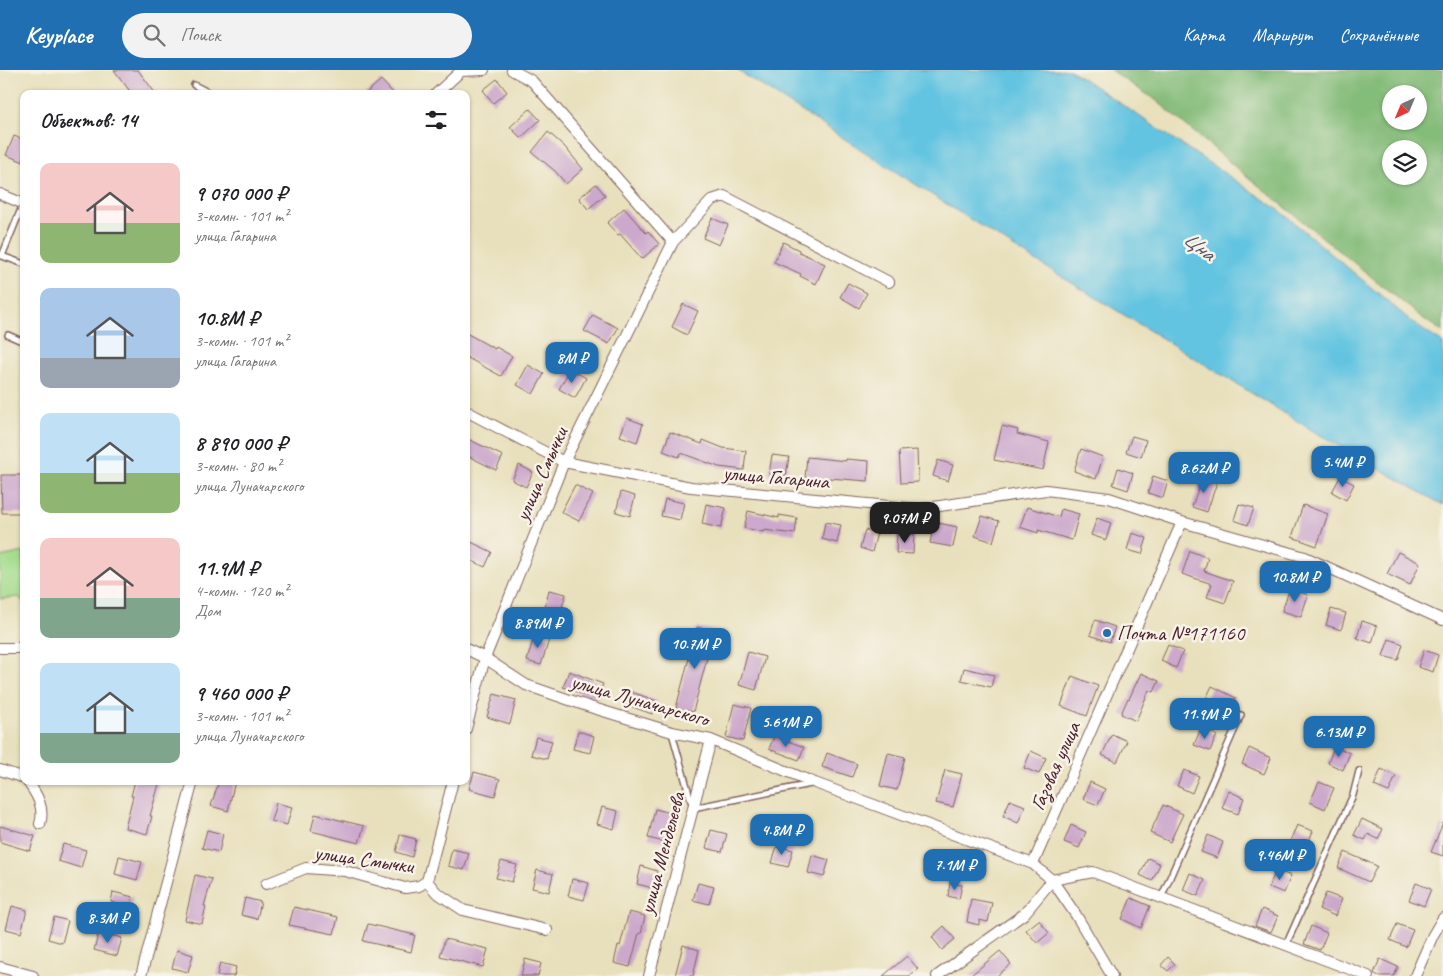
<!DOCTYPE html>
<html lang="ru">
<meta charset="utf-8">
<style>
:root{--surface:#fff;--page:#f2f2f2;--text:#202124;--muted:#757577;--accent:#1f6fb2}
body{margin:0;font-family:Caveat,sans-serif;background:var(--page);color:var(--text);height:100vh;display:flex;flex-direction:column;font-size:19px;white-space:nowrap}
*{box-sizing:border-box;margin:0}
p{font-size:16px;color:var(--muted)}
.icon{flex:none;width:28px;height:28px;fill:none;stroke:currentColor;stroke-width:2;stroke-linecap:round;stroke-linejoin:round}
.map{position:relative;flex:1;overflow:hidden}
.side{position:absolute;left:20px;top:20px;width:450px;height:695px;display:flex;flex-direction:column;background:var(--surface);border-radius:10px;box-shadow:0 1px 4px #0004}
.side>*{flex:none}
.needle{width:32px;rotate:224deg}
.tools{position:absolute;left:1382px;top:15px;display:grid;gap:10px}
.tools a{display:grid;place-items:center;width:45px;height:45px;border-radius:50%;background:var(--surface);box-shadow:0 1px 4px #0004;font-size:25px}
.price{position:absolute;translate:-50% -42px;padding:0 11px;border-radius:10px;background:var(--accent);color:#fff;font-size:16px;line-height:32px;filter:drop-shadow(0 1px 2px #0008)}
.price::after{content:'';position:absolute;left:50%;top:30px;width:15px;height:11px;margin-left:-8px;background:inherit;clip-path:polygon(0 0,100% 0,50% 100%)}
.price.selected{background:#222;color:#fff}
ul{padding:0;list-style:none}
li{display:flex;align-items:center;gap:15px;height:125px;padding:0 20px}
li span{display:grid;place-items:center;flex:none;width:140px;height:100px;border-radius:10px;color:#555}
li>.icon{margin-inline-start:auto}
span .icon{width:60px;height:60px;fill:#fffc;stroke-width:1}
li b{font-size:21px}
h2{display:flex;justify-content:space-between;align-items:center;height:60px;padding:0 20px;font-size:21px}
header{display:flex;align-items:center;gap:30px;box-sizing:border-box;height:70px;padding:0 25px;background:var(--accent);color:#fff}
header strong{font-size:24px}
nav{display:flex;gap:28px;margin-inline-start:auto;font-size:18px}
.search{width:350px;height:45px;background:var(--page);display:flex;align-items:center;gap:12px;box-sizing:border-box;padding:0 18px;border-radius:28px;color:var(--muted);font-size:19px}
.map>svg:first-child{display:block}
.green{fill:#a5dd8e;stroke:#787e5c}
.forest{fill:#84bc79;stroke:#676e52;fill-rule:evenodd}
.water{fill:#63c4e1;stroke:#567286}
.building{fill:#cca8cc}
.lines{fill:none;stroke-linecap:round;stroke-linejoin:round}
.service-casing{stroke:#81635e;stroke-width:8}
.minor-casing{stroke:#81635e;stroke-width:12}
.service{stroke:#fff;stroke-width:5}
.minor{stroke:#fff;stroke-width:10}
.poi-dot{fill:#1f6fb2;stroke:#f7f3e8;stroke-width:2}
.labels{text-anchor:middle;stroke-width:5;stroke-linejoin:round;paint-order:stroke}
.street-label{font-size:21px;fill:#4a1f2b;stroke:#f7f3e8}
.poi-label{font-size:21px;fill:#4a1f2b;stroke:#f7f3e8;text-anchor:start}
.water-label{font-size:22px;font-style:italic;fill:#525162;stroke:#f7f3e8}
</style>
<header>
<strong>Keyplace</strong>
<div class="search"><svg class="icon" aria-label="search" viewBox="0 0 24 24"><circle cx="10" cy="10" r="6"/><path d="M15 15l6 6"/></svg>Поиск</div>
<nav><a>Карта</a><a>Маршрут</a><a>Сохранённые</a></nav>
</header>
<div class="map">
<svg width="1443" height="906" viewBox="0 0 1443 906">
<rect width="100%" height="100%" fill="#f7f3e8"/>
<filter id="ink" filterUnits="userSpaceOnUse"><feTurbulence type="fractalNoise" baseFrequency=".02" numOctaves="2"/><feDisplacementMap in="SourceGraphic" scale="10" xChannelSelector="R" yChannelSelector="G"/><feConvolveMatrix kernelMatrix="1 2 1 2 8 2 1 2 1" color-interpolation-filters="sRGB"/></filter>
<filter id="wash" filterUnits="userSpaceOnUse"><feTurbulence type="fractalNoise" baseFrequency=".0096" numOctaves="4" result="noise"/><feDisplacementMap in="SourceGraphic" scale="20" xChannelSelector="R" yChannelSelector="G"/><feGaussianBlur stdDeviation="1.12" result="paint"/><feColorMatrix in="noise" values="0 0 0 0 0 0 0 0 0 0 0 0 0 0 0 0 0 1.4 0 .05"/><feComposite in="paint" operator="in"/></filter>
<g filter="url(#wash)">
<rect width="100%" height="100%" fill="#e8e0bc"/>
<path class="green" d="M24,482V533L19,527L0,529V487Z"/>
<path class="forest" d="M1110,0H1443V262L1421,247L1232,94L1157,31ZM1391,24H1419V51H1391ZM1391,79H1419V106H1391Z"/>
<path class="water" d="M737,0H1070L1278,139L1417,256L1443,273V435L1315,362L1015,178Z"/>
<g id="blocks">
<path class="building" d="M114,0H138L156,24H132Z
M497,9L507,22L493,33L483,20Z
M381,10L394,24H365Z
M530,39L540,50L521,68L510,57Z
M548,62L564,76L583,99L566,114L555,101L532,82Z
M14,66L24,70V92L6,85Z
M596,114L605,125L588,139L579,128Z
M624,138L646,163L648,161L659,174L642,189L620,164L618,165L607,153Z
M712,148L728,155L719,175L703,168Z
M783,172L799,180V182L825,194L816,214L800,206L801,204L774,192Z
M848,213L867,223L859,238L840,227Z
M683,234L698,241L687,265L672,257Z
M593,245L618,258L609,274L584,261Z
M466,263L495,279L496,277L512,286L501,306L466,287Z
M528,295L544,304L533,324L517,315Z
M570,299L586,308L575,328L559,319Z
M627,348L643,354L637,372L620,366Z
M1002,356L1018,360L1017,364L1049,372L1043,400L994,390Z
M670,362L702,374L703,370L723,378L746,381L744,400L719,397L681,383L679,387L663,381Z
M1132,366L1146,370L1141,387L1126,382Z
M466,368L503,386L496,400L466,385Z
M1081,379L1103,387L1096,409L1074,401Z
M917,380L918,412L901,413L899,381Z
M772,385L789,387L786,406L769,404Z
M807,387L846,391V389L869,391L868,411L829,408V410L805,408Z
M938,390L953,395L948,411L933,406Z
M519,395L533,402L526,417L512,410Z
M1118,398L1133,403L1128,420L1113,415Z
M1,405H24V443H2Z
M1153,406L1168,411L1163,428L1148,423Z
M1202,407L1217,412L1207,442L1192,437Z
M1340,407L1354,414L1346,430L1332,422Z
M575,415L593,424L579,451L561,442Z
M621,422L635,426L630,446L616,442Z
M665,429L684,433L680,450L661,446Z
M706,434L726,438L721,458L702,454Z
M1239,434L1254,438L1248,455L1234,450Z
M1303,435L1328,444L1317,476L1292,467Z
M1027,437L1059,447L1061,439L1079,444L1072,470L1038,460V463L1020,457Z
M748,441L779,448V445L797,448L795,464L764,460V462L744,458Z
M982,446L999,451L993,472L975,466Z
M1097,448L1111,453L1106,470L1091,465Z
M825,452L841,455L837,473L822,469Z
M934,452L957,457L953,477L930,473Z
M865,460L877,463L872,482L860,478Z
M897,463L914,464L913,484L896,483Z
M1132,463L1147,468L1142,484L1127,480Z
M471,472L492,482L485,497L466,488V481Z
M1190,481L1208,488L1204,501L1233,511L1225,533L1207,527L1212,514L1182,504Z
M1398,482L1420,493L1410,515L1387,504Z
M1290,518L1308,525L1301,547L1282,541Z
M549,520L566,524L561,541L545,537Z
M1331,539L1346,543L1341,560L1326,555Z
M1095,550L1115,557L1110,572L1090,565Z
M1362,551L1377,556L1372,573L1357,568Z
M697,557L714,561L693,642L676,638Z
M535,563L550,567L541,595L527,591Z
M1389,569L1403,574L1398,590L1383,586Z
M1168,575L1183,581L1176,598L1161,591Z
M1424,580L1438,585L1433,602L1418,597Z
M748,582L765,587L756,620L739,615Z
M964,598L994,605L991,617L961,610Z
M569,601L603,614L598,629L563,617Z
M1141,603L1159,611L1154,622L1149,620L1136,651L1121,644L1128,628L1129,629Z
M1072,606L1098,616L1087,646L1061,636Z
M1212,616L1236,628L1230,641L1220,637L1215,648L1200,641Z
M626,620L657,631L652,644L622,633Z
M494,624L516,630L510,654L487,647Z
M734,634L751,638L743,671L726,667Z
M1201,658L1217,665L1210,681L1194,675Z
M578,661L594,666L590,683L573,679Z
M1112,664L1127,671L1117,692L1102,685Z
M774,666L804,677L799,690L769,679Z
M536,667L552,671L547,689L531,685Z
M1334,677L1350,683L1343,700L1328,693Z
M1249,678L1271,688L1264,704L1242,694Z
M1031,681L1046,688L1039,704L1024,698Z
M827,683L857,694L852,707L822,697Z
M888,683L905,687L897,720L880,716Z
M1381,699L1396,706L1389,722L1374,716Z
M945,700L962,704L953,737L936,733Z
M1184,700L1199,706L1192,723L1177,716Z
M474,702L500,709L495,726L469,719Z
M135,711H150L159,714L150,746H152L147,764L125,758L133,726H131Z
M219,711H235L228,741L211,736Z
M1090,712L1105,719L1098,735L1083,729Z
M1319,712L1334,718L1325,739L1310,732Z
M1229,721L1244,728L1238,744L1222,738Z
M1010,730L1025,736L1018,753L1003,746Z
M276,733L292,737L287,755L271,751Z
M1163,735L1183,744L1170,772L1150,763Z
M602,737L618,741L614,759L597,754Z
M655,739L671,743L664,772L648,768Z
M315,744L364,756L359,773L311,761Z
M1362,749L1383,759L1378,769L1368,764L1365,770L1354,765Z
M1443,753V786L1431,782Z
M1071,755L1086,762L1079,778L1064,772Z
M1297,755L1313,761L1306,778L1290,771Z
M0,756L35,766L30,781L0,772Z
M207,760L223,764L219,782L202,778Z
M711,760L727,764L722,782L706,778Z
M400,765L416,769L412,787L396,782Z
M1208,765L1223,772L1217,788L1201,782Z
M63,774L86,780L81,798L58,791Z
M777,776L793,780L788,797L772,793Z
M452,779L469,783L464,800L448,796Z
M1345,782L1377,796L1369,812L1338,798Z
M812,785L829,790L824,807L808,803Z
M119,786L142,792L137,810L115,804Z
M1148,788L1160,794L1152,811L1140,805Z
M501,791L517,795L512,812L496,808Z
M641,796L657,801L653,818L637,814Z
M537,800L553,804L549,822L532,818Z
M1276,800L1291,806L1284,823L1269,817Z
M1190,803L1205,810L1198,826L1183,820Z
M195,805L212,809L204,836H206L202,854L185,850Z
M572,809L589,813L584,830L568,826Z
M698,813L714,817L709,834L693,830Z
M950,813L962,815L959,829L948,826Z
M1416,813L1431,819L1424,836L1409,830Z
M113,822L133,827L130,837L111,832Z
M1326,823L1342,829L1335,846L1319,839Z
M245,828L261,832L257,849L241,845Z
M1131,828L1150,836L1141,858L1122,849Z
M971,829L992,833L988,852L979,850V855L967,852Z
M12,836L27,840L21,863L6,859Z
M294,837L338,847L334,864L289,855Z
M1262,839L1278,846L1271,862L1255,856Z
M629,842L645,846L641,864L639,863L630,897L614,893L618,875L620,876Z
M54,847L68,851L62,873L48,869Z
M1039,850L1049,863L1037,873L1026,860Z
M368,854L415,865L411,882L363,871Z
M1397,854L1413,860L1406,877L1390,870Z
M944,856L955,869L942,880L932,867Z
M1311,856L1327,863L1320,880L1304,874Z
M99,862L122,868L117,886L94,880Z
M445,869L488,879L483,897L440,886Z
M683,875L699,880L693,906H675Z
M177,880L193,885L188,902L172,898Z
M1000,881L1011,894L997,906H970Z
M907,886L918,899L909,906H883Z
M1168,887L1175,894L1168,901L1161,895Z
M525,889L541,893L538,906H521Z
M1380,889L1398,897L1394,906H1379L1375,904L1374,903Z
M220,893L236,897L234,906H217Z"/>
</g>
</g>
<g filter="url(#ink)">
<use href="#blocks" fill-opacity="0" stroke="#81635e" stroke-width="1"/>
<g class="lines">
<defs>
<path id="service" d="M194,15L212,24
M0,185L2,186L23,134
M2,186L24,194
M8,265L24,272
M672,663L693,738L811,714
M1161,828L1241,645
M1286,875L1353,725L1359,701"/>
<path id="minor" d="M512,0L532,11L673,172L712,130L724,126L889,212
M461,1L484,0
M436,24L462,0
M0,124L24,134
M466,341L564,392L691,417L920,439L1046,420L1109,428L1182,452L1305,487L1443,550
M0,578H24
M466,579L485,588L526,615L590,637L672,662L711,670L815,713L1033,794
M466,659L485,588L564,392L673,172
M0,700L24,708
M27,711C37,724 45,738 40,754
M427,811L453,711
M266,814L306,798L345,801L405,818L419,816L427,811L436,822L463,840L547,860
M0,897L33,906
M141,906L193,711
M649,906L711,670
M937,906L1024,844L1052,810L1033,794L1182,452
M1112,906L1076,845L1052,810L1093,802L1368,906
M1415,906L1433,865L1443,848"/>
</defs>
<use href="#service" class="service-casing"/>
<use href="#minor" class="minor-casing"/>
<use href="#service" class="service"/>
<use href="#minor" class="minor"/>
</g>
</g>
<circle class="poi-dot" cx="1107" cy="563" r="5"/>
<g class="labels">
<g class="street-label">
<text transform="translate(541 404) rotate(-66)" y="7">улица Смычки</text>
<text transform="translate(776 407) rotate(5)" y="7">улица Гагарина</text>
<text transform="translate(640 630) rotate(16)" y="7">улица Луначарского</text>
<text transform="translate(1055 696) rotate(-66)" y="7">Газовая улица</text>
<text transform="translate(662 783) rotate(-75)" y="7">улица Менделеева</text>
<text transform="translate(364 789) rotate(8)" y="7">улица Смычки</text>
</g>
<g class="poi-label">
<text x="1117" y="570">Почта №171160</text>
</g>
<g class="water-label">
<text transform="translate(1200 175) rotate(38)" y="8">Цна</text>
</g>
</g>
</svg>
<div class="tools">
<a><svg class="needle" viewBox="-14 -14 28 28"><path d="M0-13l5 13h-10z" fill="#e53935"/><path d="M0 13l5-13h-10z" fill="#757577"/></svg></a>
<a><svg class="icon" aria-label="layers" viewBox="0 0 24 24"><path d="M12 4l9 5-9 5-9-5zM3 14l9 5 9-5"/></svg></a>
</div>
<b class="price" style="left:572px;top:314px">8M ₽</b>
<b class="price" style="left:1343px;top:418px">5.4M ₽</b>
<b class="price" style="left:1204px;top:424px">8.62M ₽</b>
<b class="price selected" style="left:905px;top:474px">9.07M ₽</b>
<b class="price" style="left:1295px;top:533px">10.8M ₽</b>
<b class="price" style="left:538px;top:579px">8.89M ₽</b>
<b class="price" style="left:695px;top:600px">10.7M ₽</b>
<b class="price" style="left:1205px;top:670px">11.9M ₽</b>
<b class="price" style="left:786px;top:678px">5.61M ₽</b>
<b class="price" style="left:1339px;top:688px">6.13M ₽</b>
<b class="price" style="left:782px;top:786px">4.8M ₽</b>
<b class="price" style="left:1280px;top:811px">9.46M ₽</b>
<b class="price" style="left:955px;top:821px">7.1M ₽</b>
<b class="price" style="left:108px;top:874px">8.3M ₽</b>
<section class="side">
<h2>Объектов: 14<svg class="icon" aria-label="filters" viewBox="0 0 24 24"><path d="M4 7h16M4 17h16"/><circle cx="9" cy="7" r="2"/><circle cx="15" cy="17" r="2"/></svg></h2>
<ul>
<li><span style="background:linear-gradient(#f6c9c9 60%,#8fb573 0)"><svg class="icon" aria-label="home" viewBox="0 0 24 24"><path d="M3 11l9-7 9 7M6 9v11h12V9"/></svg></span><div><b>9 070 000 ₽</b><p>3-комн. · 101 m²</p><p>улица Гагарина</p></div></li>
<li><span style="background:linear-gradient(#a9c7e8 70%,#9aa5b1 0)"><svg class="icon" aria-label="home" viewBox="0 0 24 24"><path d="M3 11l9-7 9 7M6 9v11h12V9"/></svg></span><div><b>10.8M ₽</b><p>3-комн. · 101 m²</p><p>улица Гагарина</p></div></li>
<li><span style="background:linear-gradient(#bfe0f5 60%,#8fb573 0)"><svg class="icon" aria-label="home" viewBox="0 0 24 24"><path d="M3 11l9-7 9 7M6 9v11h12V9"/></svg></span><div><b>8 890 000 ₽</b><p>3-комн. · 80 m²</p><p>улица Луначарского</p></div></li>
<li><span style="background:linear-gradient(#f6c9c9 60%,#7fa58c 0)"><svg class="icon" aria-label="home" viewBox="0 0 24 24"><path d="M3 11l9-7 9 7M6 9v11h12V9"/></svg></span><div><b>11.9M ₽</b><p>4-комн. · 120 m²</p><p>Дом</p></div></li>
<li><span style="background:linear-gradient(#bfe0f5 70%,#7fa58c 0)"><svg class="icon" aria-label="home" viewBox="0 0 24 24"><path d="M3 11l9-7 9 7M6 9v11h12V9"/></svg></span><div><b>9 460 000 ₽</b><p>3-комн. · 101 m²</p><p>улица Луначарского</p></div></li>
</ul>
</section>
</div>
